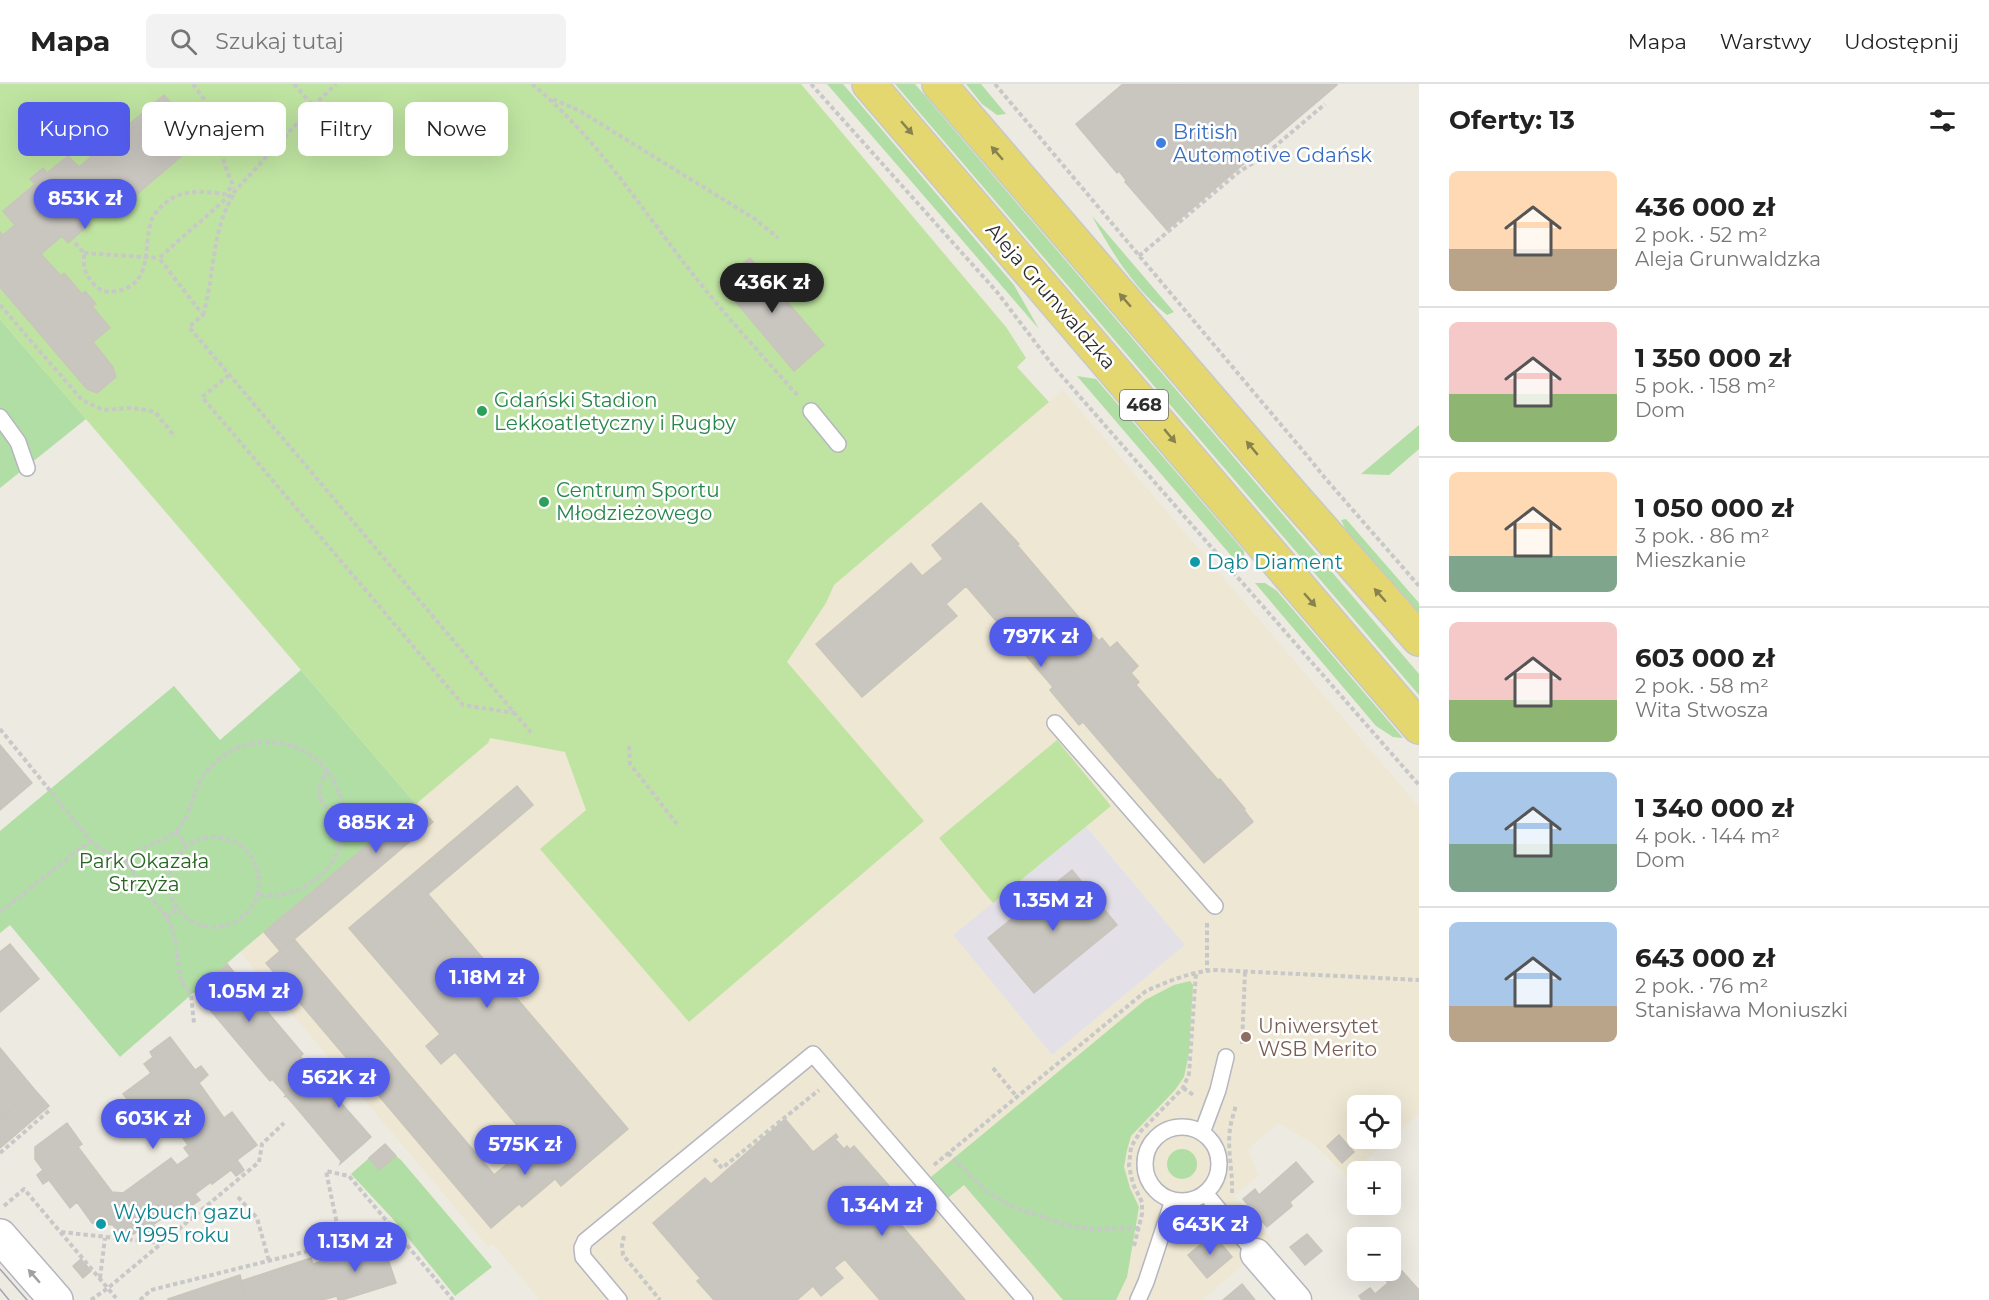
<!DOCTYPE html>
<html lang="pl">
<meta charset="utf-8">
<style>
:root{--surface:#fff;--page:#f2f2f2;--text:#222;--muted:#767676;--line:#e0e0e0;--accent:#525cea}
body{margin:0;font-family:Montserrat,sans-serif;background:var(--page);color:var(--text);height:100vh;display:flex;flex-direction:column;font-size:22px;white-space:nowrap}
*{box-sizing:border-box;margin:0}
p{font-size:20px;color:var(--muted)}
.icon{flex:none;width:33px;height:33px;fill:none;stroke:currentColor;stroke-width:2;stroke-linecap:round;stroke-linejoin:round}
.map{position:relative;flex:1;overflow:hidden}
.side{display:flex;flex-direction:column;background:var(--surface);width:570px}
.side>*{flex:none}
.guide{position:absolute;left:18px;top:18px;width:570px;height:54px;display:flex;gap:12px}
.controls{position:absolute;left:1347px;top:1011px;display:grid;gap:12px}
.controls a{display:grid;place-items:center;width:54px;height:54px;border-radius:9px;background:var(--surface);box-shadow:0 6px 24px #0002;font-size:30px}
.price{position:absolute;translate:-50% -51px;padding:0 14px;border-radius:21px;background:var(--accent);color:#fff;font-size:20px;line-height:39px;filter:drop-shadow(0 2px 3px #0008)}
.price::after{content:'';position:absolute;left:50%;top:36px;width:18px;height:14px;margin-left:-9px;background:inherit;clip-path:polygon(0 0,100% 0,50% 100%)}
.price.current{background:#222;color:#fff}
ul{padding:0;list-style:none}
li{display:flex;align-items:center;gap:18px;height:150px;padding:0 30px}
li+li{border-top:2px solid var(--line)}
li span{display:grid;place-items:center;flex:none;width:168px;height:120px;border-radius:9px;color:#555}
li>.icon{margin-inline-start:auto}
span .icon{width:72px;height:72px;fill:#fffc;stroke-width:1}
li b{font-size:26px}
h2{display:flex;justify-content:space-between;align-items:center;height:72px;padding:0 30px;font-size:26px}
.pill{padding:0 21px;border-radius:9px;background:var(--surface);box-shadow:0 6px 24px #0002;font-size:21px;line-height:54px}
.pill.current{background:var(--accent);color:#fff}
header{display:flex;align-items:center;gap:36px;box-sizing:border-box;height:84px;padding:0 30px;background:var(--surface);border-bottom:2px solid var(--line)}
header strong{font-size:28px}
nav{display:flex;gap:33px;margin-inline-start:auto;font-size:21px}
.search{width:420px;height:54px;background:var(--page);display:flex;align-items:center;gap:15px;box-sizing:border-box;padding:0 21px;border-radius:9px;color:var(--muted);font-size:22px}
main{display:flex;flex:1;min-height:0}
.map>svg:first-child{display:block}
.industrial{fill:#e3e1e7}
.education{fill:#ede7d3;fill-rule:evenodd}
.green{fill:#b1dea4}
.pitch{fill:#bfe4a1}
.building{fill:#c9c6c0;stroke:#c9c5bb;stroke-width:1.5}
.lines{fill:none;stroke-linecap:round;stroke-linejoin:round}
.lane-casing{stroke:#b5b6bf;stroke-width:18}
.street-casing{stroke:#b5b6bf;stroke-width:33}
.secondary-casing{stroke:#b5b6bf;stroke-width:36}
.primary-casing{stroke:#c8c8c8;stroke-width:36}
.path{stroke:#c8c8c8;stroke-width:4;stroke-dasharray:4.5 3;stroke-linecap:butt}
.lane{stroke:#fff;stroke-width:15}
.street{stroke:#fff;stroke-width:30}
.secondary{stroke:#fff;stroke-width:33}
.primary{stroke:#e4d76f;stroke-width:33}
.tram{stroke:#a4a5b5;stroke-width:1.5}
.oneway{fill:#88824e}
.oneway2{fill:#a0a0a0}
.shop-dot{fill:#3f7fe0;stroke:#fff;stroke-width:2}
.leisure-dot{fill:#2e9e5b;stroke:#fff;stroke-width:2}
.culture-dot{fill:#0f9aa8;stroke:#fff;stroke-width:2}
.education-dot{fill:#8d6e63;stroke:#fff;stroke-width:2}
.labels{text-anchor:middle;stroke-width:5;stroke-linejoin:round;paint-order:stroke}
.shield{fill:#fff;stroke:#6c6c6c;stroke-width:1.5}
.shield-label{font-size:18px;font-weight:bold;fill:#2d2d2d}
.shop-label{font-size:20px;fill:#366cbe;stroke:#fff;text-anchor:start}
.street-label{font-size:20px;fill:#2d2d2d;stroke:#fff}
.leisure-label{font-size:20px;fill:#27864d;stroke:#fff;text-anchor:start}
.culture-label{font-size:20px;fill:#0d838f;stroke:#fff;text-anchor:start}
.park-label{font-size:20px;fill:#286522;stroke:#fff}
.education-label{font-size:20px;fill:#785e54;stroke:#fff;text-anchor:start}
</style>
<header>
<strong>Mapa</strong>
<div class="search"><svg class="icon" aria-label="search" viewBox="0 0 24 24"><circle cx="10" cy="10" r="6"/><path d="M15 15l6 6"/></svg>Szukaj tutaj</div>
<nav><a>Mapa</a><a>Warstwy</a><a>Udostępnij</a></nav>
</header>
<main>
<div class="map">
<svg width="1419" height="1216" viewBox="0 0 1419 1216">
<rect width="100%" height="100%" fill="#edeae1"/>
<path class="industrial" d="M1086,742L1185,861L1052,971L953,851Z"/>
<path class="education" d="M1063,306L1419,723V1030L1347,1092L1311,1058L1278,1039L1248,1065L1258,1092L1234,1112L1272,1156L1202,1216H540L493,1160L489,1164L240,868L488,659L490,654L565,668L586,726L540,765L690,938L786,578L826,519L834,501ZM1087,742L1185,861L1052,971L953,851ZM1358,1022H1390V1054H1358Z"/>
<path class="green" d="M827,0H843L1014,201L1039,245Z
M895,0H915L1419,590V611Z
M966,0H981L1006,30L997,31L982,20Z
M1092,132L1174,228L1167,231C1134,204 1112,169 1092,132Z
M0,235L86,335L0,404Z
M1077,292L1096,295L1244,467L1245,476L1240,482Z
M1419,341V365L1389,391L1361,390Z
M1346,435L1419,519V532L1347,448L1341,436Z
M1255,499H1265L1277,507L1403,654L1393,653L1376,642Z
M301,586L416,720L240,868L120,973L10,841L0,849V747L174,602L220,656Z
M1190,897L1193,901L1189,969L1184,993L1175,1006L1131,1052L1127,1066L1124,1083L1130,1104L1139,1123L1127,1193L1116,1216H1063L964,1101L948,1114L931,1093L1145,916L1174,901Z
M1167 1080a15 15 0 1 1 30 0a15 15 0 1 1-30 0Z
M396,1072L401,1076L492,1183L455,1212L392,1134L351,1090L369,1074L379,1086Z"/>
<path class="pitch" d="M0,0H801L1006,243L1026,274L1017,283L1049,318L834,501L826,519L787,578L924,737L689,938L540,765L586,726L565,668L490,654L488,659L416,720L0,235Z
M1057,656L1111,722L993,819L939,754Z"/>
<path class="building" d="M1123,0H1180L1246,78L1167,146L1125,98L1126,96L1119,87L1117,89L1076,40Z
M1180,0H1335L1337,1L1246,78Z
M164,11L179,28L193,23L208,42L205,52L116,128L105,116L84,134L90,140L68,159L62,152L41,170L61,192L64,189L82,210L85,207L96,220L92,222L110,244L93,258L113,283L116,293L97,309L87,305L0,203V148L3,151L15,141L3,127L35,100L30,95L43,84L47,89L68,72L79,83L91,73L88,70L89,65L94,61H99L101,64Z
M750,174L824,261L794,287L719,198Z
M981,419L1019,460L1017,461L1099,557L1102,554L1110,564L1117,558L1138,582L1131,589L1139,598L1136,601L1218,696L1220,695L1245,725L1244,726L1253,738L1204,779L1083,638L1079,641L1050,606L1053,603L966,502L946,520L957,532L862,613L816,560L911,479L922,492L943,475L932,461Z
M0,661L32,699L0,726Z
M517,702L533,721L428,810L628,1045L561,1102L545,1083L550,1080L455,968L441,980L426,962L440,950L349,844Z
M416,720L433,738L335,821L319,802Z
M1072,786L1117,841L1034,909L988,854Z
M319,802L335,821L280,867L264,848Z
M294,855L519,1120L491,1144L266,879Z
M10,860L39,895L0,928V868Z
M227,880L303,970L270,997L195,908Z
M170,953L195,986L201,982L208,991L199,999L224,1034L232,1028L257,1061L237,1076L244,1086L236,1092L231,1086L212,1100L211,1098L195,1110L200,1116L191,1122L187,1116L153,1141L157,1144L149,1150L143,1149L140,1145L134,1150L117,1147L113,1141L92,1139L77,1118L70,1124L49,1096L43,1100L37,1091L43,1086L35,1075V1063L67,1039L82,1060L78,1063L112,1108L123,1109L171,1074L177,1081L190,1072L184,1064L188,1061L163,1027L153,1034L147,1024L139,1030L123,1010L151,989L144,980L153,973L150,968Z
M0,964L34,1005L0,1034Z
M300,972L313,987L286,1011L273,996Z
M313,987L371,1053L361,1062L305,994Z
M305,994L361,1062L340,1080L341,1077L295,1022L286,1012L284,1013Z
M34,1005L49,1022L0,1064V1034Z
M785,1035L813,1068L836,1050L838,1053L835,1055L844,1065L847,1062L850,1066L821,1090L858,1133L829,1157L845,1175L834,1184L843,1194L821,1212L813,1202L797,1216H772L730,1167L700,1194L653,1139L705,1094L711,1100Z
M1339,1051L1354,1068L1342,1079L1327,1062Z
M385,1060L396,1072L379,1086L369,1074Z
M854,1062L910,1126L897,1136L965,1216H880L829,1157L858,1133L821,1090Z
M527,1063L535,1071L539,1067L550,1080L545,1083L555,1095L522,1123L494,1091Z
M1296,1078L1313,1098L1290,1118L1292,1122L1267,1143L1243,1115L1255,1105L1259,1111Z
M1213,1150L1232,1173L1207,1194L1188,1171Z
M1307,1150L1322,1167L1305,1181L1290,1163Z
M382,1157L396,1199L342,1216H338L337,1212L322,1216L313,1180Z
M730,1167L772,1216H714L697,1197Z
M311,1174L322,1216H246L241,1197Z
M81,1175L91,1187L83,1194L73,1182Z
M1393,1184L1398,1190L1402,1187L1419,1206V1216H1391L1382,1204L1388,1199L1383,1192Z
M240,1191L246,1216H168V1215Z
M1242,1200L1255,1216H1223Z
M1370,1204L1375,1210L1382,1204L1391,1216H1362L1359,1212Z"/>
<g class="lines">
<defs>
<path id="lane" d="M811,327L838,360
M0,333L18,358L27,384
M1055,639L1215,822
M1145 1080a37 37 0 1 1 74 0a37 37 0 1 1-74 0Z
M1202,1049L1218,1006L1226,973
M1205,1109L1256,1170
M619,1216L583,1173L582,1164L585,1157L813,970L1025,1216
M1138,1216L1146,1198L1173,1116"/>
<path id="street" d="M1256,1170L1296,1216"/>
<path id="secondary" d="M0,1152L56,1216"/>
<path id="primary" d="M869,0L1419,643
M939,0L1292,411L1419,555"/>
</defs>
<use href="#lane" class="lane-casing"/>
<use href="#street" class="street-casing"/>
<use href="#secondary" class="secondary-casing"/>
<use href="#primary" class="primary-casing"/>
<path class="path" d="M193,0L212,26L225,82L234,104
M294,0L313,22L236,106L159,174L203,231L189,243L533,651
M532,0C594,51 639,121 688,184C722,228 761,270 798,312
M811,0L997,208L1054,283L1419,701
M995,0L1309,374L1325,394L1419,502
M553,15L580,27L755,135L778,154
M313,22L336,0
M75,159L84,169C84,184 83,187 93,199C99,207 106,209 117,207C155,200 142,160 152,135C155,128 164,119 171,115C186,105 208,108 225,110L233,101
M84,169L159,174
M1139,172L1240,87L1260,75L1325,20
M0,221L82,316L103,326L131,324L148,326L156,329L175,353
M203,231C215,191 211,146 234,110
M229,291L202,313L463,621L514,629
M0,645L86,751L97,763L125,778L166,833L171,841L175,855L181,897L191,911L194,939
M629,662L630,680L677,740
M328,686C312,707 319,727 345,731
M176,747L186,761
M169 798a45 45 0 1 1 90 0a45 45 0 1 1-90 0Z
M125,778C130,773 136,767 143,764C154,759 166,756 175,748C188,737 191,718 197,704C204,687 219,673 235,665C253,657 274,656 292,662C353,683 364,770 306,802C291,811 275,812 258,812
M0,828L91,756
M166,833L177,825
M1207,839V886
M1242,960L1245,888
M993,984L1017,1013
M1183,1004L1195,1012
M0,1069L51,1025
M948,1069L987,1108L1011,1122L1063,1140L1091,1145L1140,1144
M714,1075L722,1084L819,1006
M934,1081L1146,907C1169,897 1192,887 1217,886L1419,896
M1232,1109C1233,1088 1227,1066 1230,1045C1231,1037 1234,1029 1236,1021
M896,1111L905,1105
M238,1113L257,1134L269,1177
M4,1122L24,1105L116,1214
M61,1148L161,1159
M624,1152L622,1161L623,1171L660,1216
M1183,1153H1185L1192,1142L1204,1139
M341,1159L326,1087L349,1092L453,1216
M1134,1162L1142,1130V1118L1133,1100L1129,1082L1131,1063L1140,1048L1183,1004L1189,990L1196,888
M100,1194L105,1154
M91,1216L108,1204L259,1078L262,1060L284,1039
M140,1216L151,1206L393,1146"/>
<use href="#lane" class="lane"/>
<use href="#street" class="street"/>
<use href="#secondary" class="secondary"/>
<use href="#primary" class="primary"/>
<path class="tram" d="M0,1185L27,1216
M0,1205L9,1216"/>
</g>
<defs><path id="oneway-solid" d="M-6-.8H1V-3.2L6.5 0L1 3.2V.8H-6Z" transform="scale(1.5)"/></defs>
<g class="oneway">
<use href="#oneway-solid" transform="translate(907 44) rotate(49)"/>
<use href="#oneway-solid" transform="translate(997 69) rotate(-131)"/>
<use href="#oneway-solid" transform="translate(1125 216) rotate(-131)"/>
<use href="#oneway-solid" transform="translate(1170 352) rotate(50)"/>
<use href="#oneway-solid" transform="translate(1252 364) rotate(-130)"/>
<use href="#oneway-solid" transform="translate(1380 511) rotate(-131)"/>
<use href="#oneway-solid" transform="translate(1310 516) rotate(49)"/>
</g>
<use class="oneway2" href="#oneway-solid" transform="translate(34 1192) rotate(-131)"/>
<circle class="shop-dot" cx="1161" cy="59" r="6"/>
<g class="leisure-dot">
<circle cx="482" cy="327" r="6"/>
<circle cx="544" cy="418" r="6"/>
</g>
<g class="culture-dot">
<circle cx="1195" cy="478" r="6"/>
<circle cx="101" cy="1140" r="6"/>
</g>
<circle class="education-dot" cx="1246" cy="953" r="6"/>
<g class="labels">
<rect class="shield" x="1120" y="306" width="48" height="30" rx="4.5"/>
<g class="shield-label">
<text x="1144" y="327">468</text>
</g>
<g class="shop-label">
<text x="1173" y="55">British<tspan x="1173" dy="23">Automotive Gdańsk</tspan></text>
</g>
<g class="street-label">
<text transform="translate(1051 212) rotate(49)" y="7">Aleja Grunwaldzka</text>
</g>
<g class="leisure-label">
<text x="494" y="323">Gdański Stadion<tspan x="494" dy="23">Lekkoatletyczny i Rugby</tspan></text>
<text x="556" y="413">Centrum Sportu<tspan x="556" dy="23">Młodzieżowego</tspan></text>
</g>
<g class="culture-label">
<text x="1207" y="485">Dąb Diament</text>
<text x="113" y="1135">Wybuch gazu<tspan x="113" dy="23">w 1995 roku</tspan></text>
</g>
<g class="park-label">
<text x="144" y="784">Park Okazała<tspan x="144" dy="23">Strzyża</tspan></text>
</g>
<g class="education-label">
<text x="1258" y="949">Uniwersytet<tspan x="1258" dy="23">WSB Merito</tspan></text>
</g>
</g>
</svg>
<div class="controls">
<a><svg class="icon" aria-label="locate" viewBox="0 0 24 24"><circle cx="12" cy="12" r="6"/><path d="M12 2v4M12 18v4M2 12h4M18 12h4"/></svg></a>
<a>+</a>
<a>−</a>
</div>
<b class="price" style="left:85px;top:146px">853K zł</b>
<b class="price current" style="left:772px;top:230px">436K zł</b>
<b class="price" style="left:1041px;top:584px">797K zł</b>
<b class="price" style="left:376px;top:770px">885K zł</b>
<b class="price" style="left:1053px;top:848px">1.35M zł</b>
<b class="price" style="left:487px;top:925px">1.18M zł</b>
<b class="price" style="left:249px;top:939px">1.05M zł</b>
<b class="price" style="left:339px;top:1025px">562K zł</b>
<b class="price" style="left:153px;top:1066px">603K zł</b>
<b class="price" style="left:525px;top:1092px">575K zł</b>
<b class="price" style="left:882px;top:1153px">1.34M zł</b>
<b class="price" style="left:1210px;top:1172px">643K zł</b>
<b class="price" style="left:355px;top:1189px">1.13M zł</b>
<div class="guide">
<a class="pill current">Kupno</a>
<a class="pill">Wynajem</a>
<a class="pill">Filtry</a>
<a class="pill">Nowe</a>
</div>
</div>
<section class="side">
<h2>Oferty: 13<svg class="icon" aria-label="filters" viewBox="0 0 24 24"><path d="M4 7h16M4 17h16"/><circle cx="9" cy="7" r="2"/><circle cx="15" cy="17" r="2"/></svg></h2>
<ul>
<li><span style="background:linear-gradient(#ffd9b3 65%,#b9a48a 0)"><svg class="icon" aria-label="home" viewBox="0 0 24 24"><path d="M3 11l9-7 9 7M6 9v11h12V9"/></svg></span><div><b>436 000 zł</b><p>2 pok. · 52 m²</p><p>Aleja Grunwaldzka</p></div></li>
<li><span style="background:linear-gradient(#f6c9c9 60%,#8fb573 0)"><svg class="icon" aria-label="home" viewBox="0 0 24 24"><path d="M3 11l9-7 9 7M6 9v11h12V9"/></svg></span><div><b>1 350 000 zł</b><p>5 pok. · 158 m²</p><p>Dom</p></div></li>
<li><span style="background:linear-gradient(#ffd9b3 70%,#7fa58c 0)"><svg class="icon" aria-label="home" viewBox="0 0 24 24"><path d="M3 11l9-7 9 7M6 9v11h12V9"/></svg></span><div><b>1 050 000 zł</b><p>3 pok. · 86 m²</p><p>Mieszkanie</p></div></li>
<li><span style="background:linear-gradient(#f6c9c9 65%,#8fb573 0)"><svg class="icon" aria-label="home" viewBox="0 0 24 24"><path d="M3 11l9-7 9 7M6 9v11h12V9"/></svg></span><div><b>603 000 zł</b><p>2 pok. · 58 m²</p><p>Wita Stwosza</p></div></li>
<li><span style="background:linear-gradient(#a9c7e8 60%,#7fa58c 0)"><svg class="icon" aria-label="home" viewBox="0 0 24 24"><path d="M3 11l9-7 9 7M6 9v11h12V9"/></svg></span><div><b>1 340 000 zł</b><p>4 pok. · 144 m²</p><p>Dom</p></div></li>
<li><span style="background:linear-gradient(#a9c7e8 70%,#b9a48a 0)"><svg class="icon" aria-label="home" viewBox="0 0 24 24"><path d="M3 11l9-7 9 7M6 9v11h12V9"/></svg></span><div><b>643 000 zł</b><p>2 pok. · 76 m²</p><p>Stanisława Moniuszki</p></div></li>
</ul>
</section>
</main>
